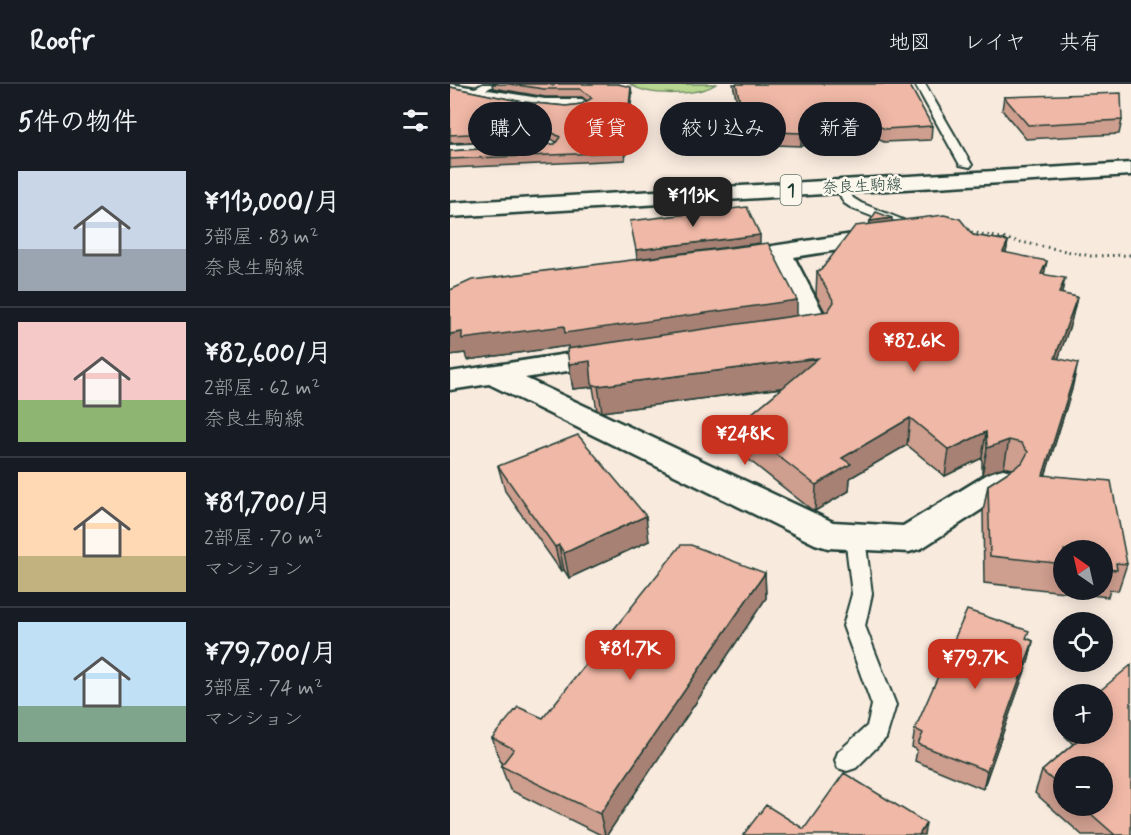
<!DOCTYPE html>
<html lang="ja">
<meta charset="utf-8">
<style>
:root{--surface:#171b24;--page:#20242c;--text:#f1f3f6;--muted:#9ea1a6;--line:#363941;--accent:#c8321e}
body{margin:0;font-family:Mynerve,"Klee One",sans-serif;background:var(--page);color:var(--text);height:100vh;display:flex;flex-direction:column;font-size:22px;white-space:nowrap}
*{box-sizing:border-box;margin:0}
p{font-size:20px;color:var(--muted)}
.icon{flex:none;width:33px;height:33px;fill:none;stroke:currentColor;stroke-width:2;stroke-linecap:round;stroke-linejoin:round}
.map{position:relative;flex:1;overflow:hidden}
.side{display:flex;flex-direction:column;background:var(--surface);width:450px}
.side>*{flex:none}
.top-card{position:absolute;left:18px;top:18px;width:570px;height:54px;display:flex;gap:12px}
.needle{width:39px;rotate:326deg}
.fabs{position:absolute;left:603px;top:456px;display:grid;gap:12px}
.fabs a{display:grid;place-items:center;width:60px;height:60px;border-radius:50%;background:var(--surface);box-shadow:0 3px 15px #0003;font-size:30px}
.price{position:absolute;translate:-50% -51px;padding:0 14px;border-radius:12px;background:var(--accent);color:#fff;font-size:20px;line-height:39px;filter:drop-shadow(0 2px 3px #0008)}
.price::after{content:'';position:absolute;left:50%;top:36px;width:18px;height:14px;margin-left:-9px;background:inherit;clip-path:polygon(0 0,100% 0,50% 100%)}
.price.current{background:#222;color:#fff}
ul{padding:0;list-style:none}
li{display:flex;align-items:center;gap:18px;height:150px;padding:0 18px}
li+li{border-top:2px solid var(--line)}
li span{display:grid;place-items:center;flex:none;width:168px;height:120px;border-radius:0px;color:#555}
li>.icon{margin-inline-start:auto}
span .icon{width:72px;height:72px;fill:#fffc;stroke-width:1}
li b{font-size:26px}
h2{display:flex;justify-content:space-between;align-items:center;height:72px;padding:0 18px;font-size:26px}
.chip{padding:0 21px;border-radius:27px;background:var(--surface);box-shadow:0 3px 15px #0003;font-size:21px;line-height:54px}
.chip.current{background:var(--accent);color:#fff}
header{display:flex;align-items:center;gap:36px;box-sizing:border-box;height:84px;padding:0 30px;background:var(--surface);border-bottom:2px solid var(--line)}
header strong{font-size:28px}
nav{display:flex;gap:33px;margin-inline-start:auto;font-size:21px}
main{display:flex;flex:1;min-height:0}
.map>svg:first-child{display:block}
.green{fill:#b7d790;stroke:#6b8a62;stroke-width:1.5}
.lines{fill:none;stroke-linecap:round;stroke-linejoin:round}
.lane-casing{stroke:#1f3d34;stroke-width:4}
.street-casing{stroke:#1f3d34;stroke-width:5}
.primary-casing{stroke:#1f3d34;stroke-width:5}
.path{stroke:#1f3d34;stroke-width:3;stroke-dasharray:1.5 4;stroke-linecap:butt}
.lane{fill:#fbf7ec;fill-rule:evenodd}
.street{fill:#fbf7ec;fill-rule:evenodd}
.primary{fill:#fbf7ec;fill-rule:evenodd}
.wall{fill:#ce9e8f;stroke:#1f3d34;stroke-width:1.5;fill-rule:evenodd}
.shaded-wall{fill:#a88174;stroke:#1f3d34;stroke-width:1.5}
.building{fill:#f0b8a6;stroke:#1f3d34;stroke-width:1.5}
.labels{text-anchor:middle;stroke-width:5;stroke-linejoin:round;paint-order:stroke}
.far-street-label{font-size:16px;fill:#1f3d34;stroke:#fbf7ec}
.shield{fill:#fbf7ec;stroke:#61756b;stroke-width:1.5}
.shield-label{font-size:18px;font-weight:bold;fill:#1f3d34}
</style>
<header>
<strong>Roofr</strong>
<nav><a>地図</a><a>レイヤ</a><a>共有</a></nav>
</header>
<main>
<section class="side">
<h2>5件の物件<svg class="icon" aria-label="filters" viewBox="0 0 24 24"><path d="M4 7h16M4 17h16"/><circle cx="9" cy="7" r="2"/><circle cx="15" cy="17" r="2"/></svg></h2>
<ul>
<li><span style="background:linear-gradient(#c9d6e8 65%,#9aa5b1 0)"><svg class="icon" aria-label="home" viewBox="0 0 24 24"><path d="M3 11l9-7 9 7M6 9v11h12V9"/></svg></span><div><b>¥113,000/月</b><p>3部屋 · 83 m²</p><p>奈良生駒線</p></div></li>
<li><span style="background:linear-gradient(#f6c9c9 65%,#8fb573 0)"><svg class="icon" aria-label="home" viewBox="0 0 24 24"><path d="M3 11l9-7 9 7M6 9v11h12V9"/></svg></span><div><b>¥82,600/月</b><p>2部屋 · 62 m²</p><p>奈良生駒線</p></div></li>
<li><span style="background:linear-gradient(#ffd9b3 70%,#c2b280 0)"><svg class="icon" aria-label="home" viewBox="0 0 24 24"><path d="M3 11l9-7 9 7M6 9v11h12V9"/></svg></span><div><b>¥81,700/月</b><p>2部屋 · 70 m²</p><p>マンション</p></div></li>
<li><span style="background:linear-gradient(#bfe0f5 70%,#7fa58c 0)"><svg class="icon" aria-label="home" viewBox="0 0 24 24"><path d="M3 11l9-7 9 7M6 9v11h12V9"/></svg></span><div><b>¥79,700/月</b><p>3部屋 · 74 m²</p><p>マンション</p></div></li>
</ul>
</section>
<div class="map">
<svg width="681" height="751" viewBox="0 0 681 751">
<rect width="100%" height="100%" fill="#f9eade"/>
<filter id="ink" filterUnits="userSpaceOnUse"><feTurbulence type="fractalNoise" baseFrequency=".0167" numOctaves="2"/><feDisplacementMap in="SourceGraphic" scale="12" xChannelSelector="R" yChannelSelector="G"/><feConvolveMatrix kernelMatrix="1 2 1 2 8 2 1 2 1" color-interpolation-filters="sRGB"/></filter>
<g filter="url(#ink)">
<path class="green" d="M180,0H266C248,12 198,13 180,0Z"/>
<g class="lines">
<defs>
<path id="lane" d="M33,0H46L31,9H23V5Z
M465,0H475L522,81L520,83L510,81Z
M392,99L396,100L403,114L411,119L478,146L471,150L466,149L403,125L394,119L386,103Z
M405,446L412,448L415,453L422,510L415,542L446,621L436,654L406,684L397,687L388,684L385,676L388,668L417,642L422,621L393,542L402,510L395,453L398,448Z"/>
<path id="street" d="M0,0L95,15H132L141,21C129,39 23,13 0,8Z
M61,58L68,60L71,64L68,68L0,73V61Z
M437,145L446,147L449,152L446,157L344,173L381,244L377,250C361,254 344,258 328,254L324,248L328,242L350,238L320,176L301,175L298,170L301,165Z
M162,263L172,266L176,272L172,278L75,294L383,438L453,442L541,388L553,385L565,388L570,396L565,404L472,464L459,468L378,464L365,460L39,300L0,306V288Z"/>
<path id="primary" d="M681,79V91L0,133V119Z"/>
</defs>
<use href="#lane" class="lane-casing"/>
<use href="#street" class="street-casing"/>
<use href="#primary" class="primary-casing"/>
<path class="path" d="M516,147L641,172L681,171"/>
<use href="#lane" class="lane"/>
<use href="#street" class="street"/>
<use href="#primary" class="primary"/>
</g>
<path class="wall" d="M42,0H98L103,2L105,0H168L182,10L175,76L0,84V67L105,60L106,58L100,54L0,59V3L73,18L116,22L132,20L137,17L132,13H95L43,4Z
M283,0H459L482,42L481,56L434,58L421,52L351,62L296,60Z
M554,13L672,36L669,50L576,55L552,26Z
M442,137L558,157L556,169L594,190L612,210L627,213L621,238L608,275L622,305L595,392L677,480L668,507L660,506L658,513L534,499L533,427L538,401L563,385L554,383L532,391V374L495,392L457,361L400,394L399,407L365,427L362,426L289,368L288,341L332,304L152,328L147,326L143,303L123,305L119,280L118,262L17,276L15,269L0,271V206L347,232L375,228L366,211L367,187L371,186ZM614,466H652V506H614Z
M48,382L199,457L119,494L114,486L111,487L55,407Z
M315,489L316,514L157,751H151L60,706L51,682L53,679L51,678L42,654L93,634Z
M577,554L583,557L579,575L533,705L465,677L467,666L462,663L465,645Z
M616,650H652L681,751H632L585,709L592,687L623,660L615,652ZM614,682L652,722H614Z"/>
<path class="shaded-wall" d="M181,3L182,10L175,76L174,68Z
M422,39L421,52L351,62V49Z
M442,134V142L419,145L420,137Z
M310,151V159L187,175L186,166Z
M558,157L554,181L553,168Z
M597,177L592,201L591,190Z
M615,194L610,219L609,209Z
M627,213L621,238L600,299L605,274Z
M347,216V236L119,269L118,262L17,276L15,269L0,271V250L12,248L114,242Z
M368,274L367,299L152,328L148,302Z
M140,277L143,303L123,305L119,280Z
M628,279L622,305L587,418L593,391Z
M460,334L457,361L400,394L399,407L365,427L366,401L392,374Z
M536,348L532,374L495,392L499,366Z
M559,356L554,383L532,391L537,364Z
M196,432L199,457L119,494L114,469Z
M109,461L114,486L111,487L105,463Z
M315,489L316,514L157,751H155L150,730Z
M583,557L579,575L533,705L537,687Z
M476,739L474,751H469Z"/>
<path class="building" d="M60,0H98L103,2L106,0H168L181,3L174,68L0,75V67L105,60L110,53L98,46L0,51V3L73,18L116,22L132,20L142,14L131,5H94Z
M286,0H459L482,42L435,45L422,39L351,49L296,47Z
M671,9L672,36L578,41L554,13Z
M297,123L310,151L186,166L180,137Z
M426,128L442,134L420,137Z
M494,131L510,135L523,151L558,157L553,168L597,177L591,190L615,194L609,209L627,213L605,274L628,279L593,391L661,397L677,480L666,479L667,486L652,485V466H614V480L540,472L538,401L572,379L578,368L571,359L559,356L537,364L536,348L499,366L460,334L392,374L401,380L366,401L363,399L288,341L368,274L148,302L142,300L140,277L119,280L117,265L378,227L384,218L367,187L371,186L405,142Z
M318,159L347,216L115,249L114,242L12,255V248L0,250V206L22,196Z
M128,351L196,432L114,469L109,461L105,463L48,382Z
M231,461H241L315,489L150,730L51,682L64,665L42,654L68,623L93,634Z
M517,526L579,547L576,554L583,557L537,687L468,660L473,649L465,645Z
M681,581V751H665L632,722H652V682H614V706L592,687L635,650H652V610H646Z
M394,689L476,739L469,751H293L316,721L354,745Z"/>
</g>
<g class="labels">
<g class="far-street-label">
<text transform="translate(412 101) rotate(-3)" y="6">奈良生駒線</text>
</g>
<rect class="shield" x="330.5" y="91" width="21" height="30" rx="4.5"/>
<g class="shield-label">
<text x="341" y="112">1</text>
</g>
</g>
</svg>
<div class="fabs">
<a><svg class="needle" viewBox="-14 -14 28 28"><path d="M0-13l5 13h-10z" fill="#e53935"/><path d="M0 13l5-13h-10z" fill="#9ea1a6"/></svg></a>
<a><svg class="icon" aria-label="locate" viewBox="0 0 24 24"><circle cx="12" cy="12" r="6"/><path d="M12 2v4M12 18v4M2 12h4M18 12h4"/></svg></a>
<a>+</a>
<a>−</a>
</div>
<b class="price current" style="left:243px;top:144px">¥113K</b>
<b class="price" style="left:464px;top:289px">¥82.6K</b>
<b class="price" style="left:295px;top:382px">¥248K</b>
<b class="price" style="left:180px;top:597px">¥81.7K</b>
<b class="price" style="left:525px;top:606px">¥79.7K</b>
<div class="top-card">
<a class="chip">購入</a>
<a class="chip current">賃貸</a>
<a class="chip">絞り込み</a>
<a class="chip">新着</a>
</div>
</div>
</main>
